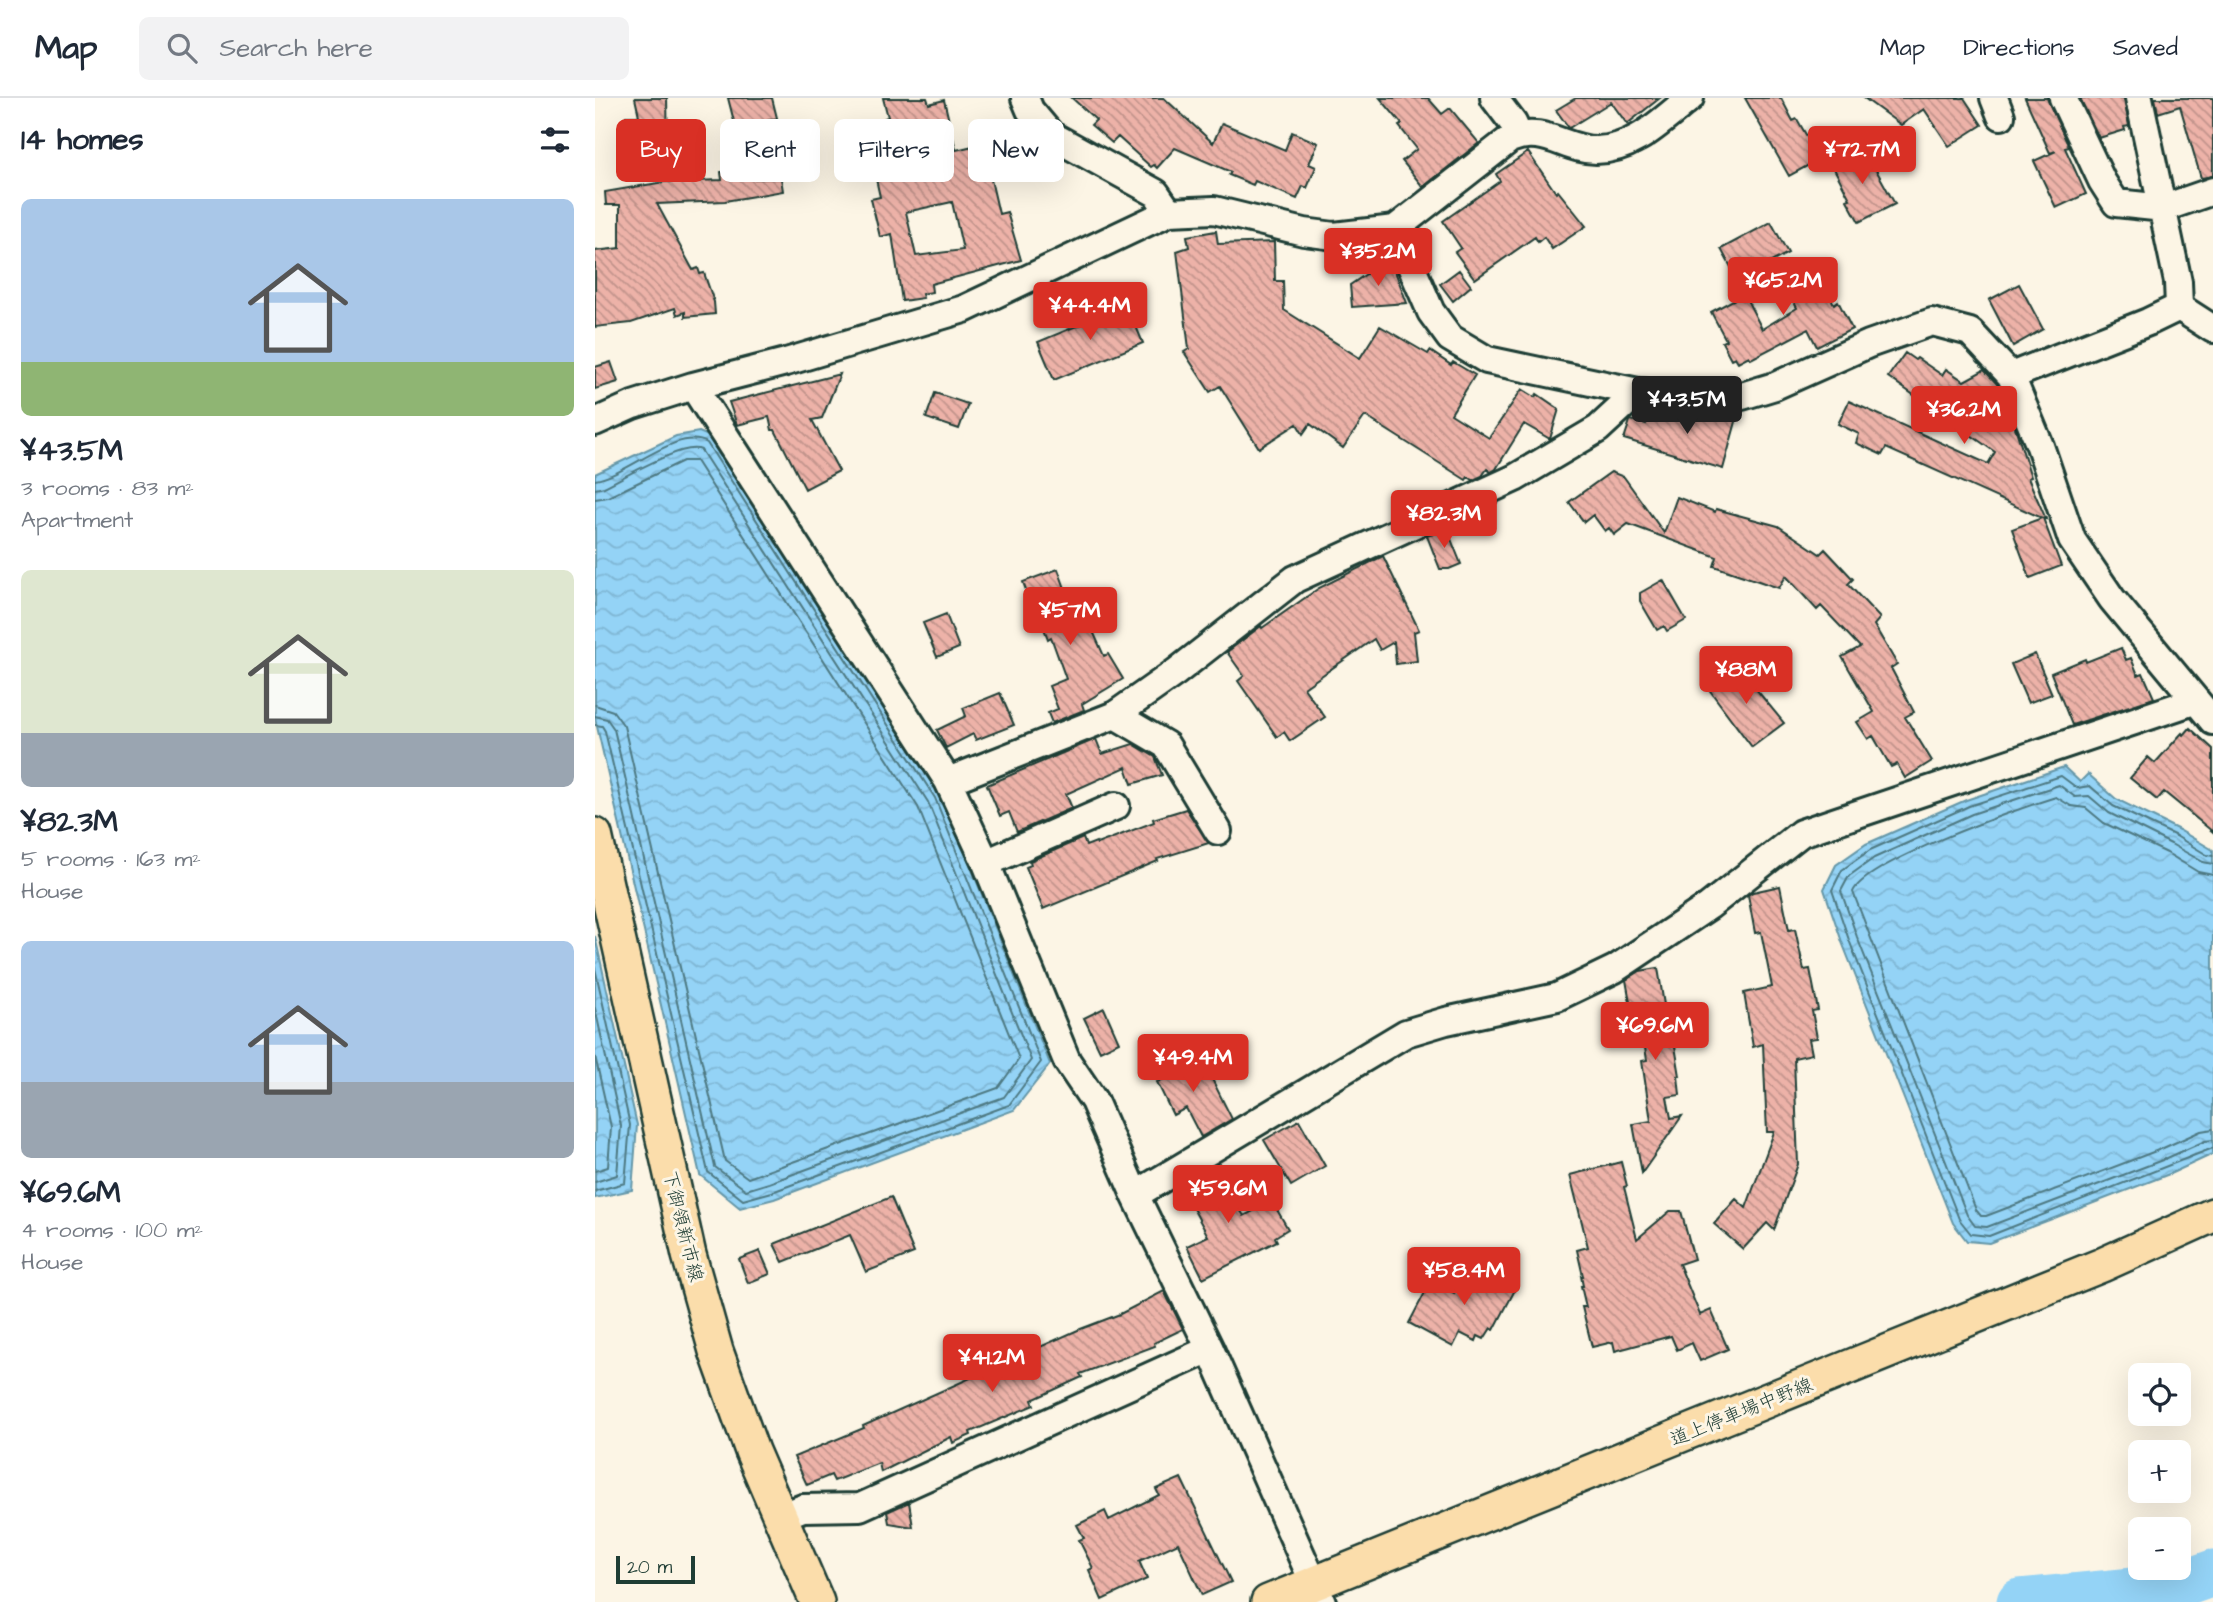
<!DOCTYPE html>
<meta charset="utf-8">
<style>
:root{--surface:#fff;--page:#f2f2f3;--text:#1f2937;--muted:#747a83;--line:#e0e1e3;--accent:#d93025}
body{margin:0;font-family:"Architects Daughter","Klee One",sans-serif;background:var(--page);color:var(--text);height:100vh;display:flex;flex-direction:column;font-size:26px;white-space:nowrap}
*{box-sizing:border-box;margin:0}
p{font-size:23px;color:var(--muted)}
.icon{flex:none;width:38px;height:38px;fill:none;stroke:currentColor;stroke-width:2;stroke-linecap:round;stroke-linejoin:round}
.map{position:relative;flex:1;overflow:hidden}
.details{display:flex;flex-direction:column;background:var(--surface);width:595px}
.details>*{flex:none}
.hud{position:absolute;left:21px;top:21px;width:665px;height:63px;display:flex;gap:14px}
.tools{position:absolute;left:1533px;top:1265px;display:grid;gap:14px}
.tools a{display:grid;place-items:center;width:63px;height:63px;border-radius:10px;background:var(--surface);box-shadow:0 7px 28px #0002;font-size:35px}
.scale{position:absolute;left:21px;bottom:18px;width:79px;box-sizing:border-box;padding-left:7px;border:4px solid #1f3d34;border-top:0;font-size:19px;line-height:24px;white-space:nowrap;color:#1f3d34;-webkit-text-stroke:5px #fcf5e5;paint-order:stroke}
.price{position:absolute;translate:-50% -60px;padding:0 16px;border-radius:7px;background:var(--accent);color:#fff;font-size:23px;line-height:46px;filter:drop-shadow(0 2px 4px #0008)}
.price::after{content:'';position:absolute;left:50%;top:42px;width:21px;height:16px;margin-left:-10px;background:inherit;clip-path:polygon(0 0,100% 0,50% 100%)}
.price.active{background:#222;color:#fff}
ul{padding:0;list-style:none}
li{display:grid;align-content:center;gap:14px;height:371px;padding:0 21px}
li span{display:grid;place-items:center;height:217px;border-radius:10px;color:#555}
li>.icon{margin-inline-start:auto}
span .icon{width:126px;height:126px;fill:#fffc;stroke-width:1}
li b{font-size:30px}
h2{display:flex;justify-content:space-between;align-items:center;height:84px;padding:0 21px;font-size:30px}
.chip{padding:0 24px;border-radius:10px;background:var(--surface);box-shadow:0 7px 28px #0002;font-size:24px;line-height:63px}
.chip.active{background:var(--accent);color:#fff}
header{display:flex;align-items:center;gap:42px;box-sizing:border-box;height:98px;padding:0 35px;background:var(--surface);border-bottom:2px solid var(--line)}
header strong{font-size:33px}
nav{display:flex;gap:38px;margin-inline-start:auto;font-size:24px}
.search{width:490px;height:63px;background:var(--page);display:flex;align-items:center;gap:18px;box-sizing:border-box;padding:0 24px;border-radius:10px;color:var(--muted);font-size:26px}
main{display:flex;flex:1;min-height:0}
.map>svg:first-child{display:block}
.water{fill:url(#water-waves);stroke:#6597a8;stroke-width:2}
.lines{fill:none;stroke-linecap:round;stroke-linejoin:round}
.shore{stroke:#4e7982;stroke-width:2}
.river{stroke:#94d3f6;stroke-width:47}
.building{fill:url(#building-back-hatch);stroke:#1f3d34;stroke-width:2;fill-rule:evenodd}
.minor-casing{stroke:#1f3d34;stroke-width:32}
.major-casing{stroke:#1f3d34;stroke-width:38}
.minor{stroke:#fcf5e5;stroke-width:26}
.major{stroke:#fbddab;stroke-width:33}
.labels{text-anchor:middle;stroke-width:6;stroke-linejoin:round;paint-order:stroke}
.street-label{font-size:19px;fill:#1f3d34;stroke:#fcf5e5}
</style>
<header>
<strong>Map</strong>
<div class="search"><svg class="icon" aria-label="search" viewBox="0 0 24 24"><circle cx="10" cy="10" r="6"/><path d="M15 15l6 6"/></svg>Search here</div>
<nav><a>Map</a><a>Directions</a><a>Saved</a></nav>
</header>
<main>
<section class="details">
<h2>14 homes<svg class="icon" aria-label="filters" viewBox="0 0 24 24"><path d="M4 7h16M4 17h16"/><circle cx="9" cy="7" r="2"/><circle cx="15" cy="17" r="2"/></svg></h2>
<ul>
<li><span style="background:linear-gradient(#a9c7e8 75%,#8fb573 0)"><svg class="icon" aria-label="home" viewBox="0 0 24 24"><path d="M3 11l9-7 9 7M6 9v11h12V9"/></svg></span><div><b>¥43.5M</b><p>3 rooms · 83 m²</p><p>Apartment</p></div></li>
<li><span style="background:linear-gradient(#dfe7d0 75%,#9aa5b1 0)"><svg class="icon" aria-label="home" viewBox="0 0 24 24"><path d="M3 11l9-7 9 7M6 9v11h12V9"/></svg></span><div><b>¥82.3M</b><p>5 rooms · 163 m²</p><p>House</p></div></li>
<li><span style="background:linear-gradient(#a9c7e8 65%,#9aa5b1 0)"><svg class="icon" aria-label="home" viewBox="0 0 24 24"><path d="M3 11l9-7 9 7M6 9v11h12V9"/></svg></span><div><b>¥69.6M</b><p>4 rooms · 100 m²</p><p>House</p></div></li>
</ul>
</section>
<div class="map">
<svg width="1618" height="1504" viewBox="0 0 1618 1504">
<defs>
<pattern id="water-waves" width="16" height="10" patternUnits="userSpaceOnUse" patternTransform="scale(1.75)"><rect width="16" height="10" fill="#94d3f6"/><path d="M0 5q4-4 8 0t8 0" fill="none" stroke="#7fb6d4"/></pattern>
<pattern id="building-back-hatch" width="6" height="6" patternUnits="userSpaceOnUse" patternTransform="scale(1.75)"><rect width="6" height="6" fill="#edb2a8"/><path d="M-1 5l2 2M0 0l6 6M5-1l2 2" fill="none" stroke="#bf928a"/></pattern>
</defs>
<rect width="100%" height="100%" fill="#fcf5e5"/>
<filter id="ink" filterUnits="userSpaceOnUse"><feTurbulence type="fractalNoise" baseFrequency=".0143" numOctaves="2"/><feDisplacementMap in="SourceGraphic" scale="14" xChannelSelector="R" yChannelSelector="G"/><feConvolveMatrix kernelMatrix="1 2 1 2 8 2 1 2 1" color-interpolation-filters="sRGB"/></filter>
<g filter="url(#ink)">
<path class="water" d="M104,334L116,339L347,697L455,966L419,1012L179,1101L145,1110L105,1077L0,620V376L81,338Z
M1469,669L1485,684L1493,676L1521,701L1584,732L1618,752V1056L1577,1075L1394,1145L1372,1143L1358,1125L1247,844L1229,791L1241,767L1271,746L1371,702Z
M0,838L42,1027L37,1092L0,1100Z"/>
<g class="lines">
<path class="shore" d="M0,382C32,378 82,328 112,345L340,700L446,964L414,1007L177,1094L148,1102L113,1074L10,633L7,628L0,627
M0,391L9,389C28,380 88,344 106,352L333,704L436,962L409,999L174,1085L151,1092L120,1069L19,631L12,621L0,618
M0,401L13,399L88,363H101L323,709L424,961L403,990L153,1080L130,1063L29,628L18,613L0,607
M1618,758L1612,757L1581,738L1518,708L1495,688L1482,690L1466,678L1374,708L1275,752L1247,772L1237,792L1254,842L1364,1121L1376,1136L1394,1138L1618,1050
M1618,766L1608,764L1576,746L1514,715L1494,698L1480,699L1464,687L1377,716L1279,760L1254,778L1246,793L1262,839L1372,1117L1380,1128L1392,1129L1570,1061L1610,1043L1618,1042
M1618,777L1603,774L1572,755L1509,725L1491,710L1476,708L1461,699C1425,710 1270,764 1258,794L1381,1112L1386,1118H1391L1566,1051L1606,1033L1618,1031
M0,870L35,1027L30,1085L0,1093
M0,910L26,1028L22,1077L0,1084
M0,958L16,1029L13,1069L0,1073"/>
<path class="river" d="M1425,1504L1579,1489L1618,1475"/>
</g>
<path class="building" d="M40,0H72L73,48L32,58L31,18H44Z
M133,0H177L182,20L141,31Z
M288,0H332L334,6L349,2L361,52L378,48L381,63L391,60L404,116L412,114L426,162L336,186L337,194L327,196L328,200L307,203L297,136L285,139L276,101L285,99L279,72L283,71L278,49L298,45L290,20L293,19ZM357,104L368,152L321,158L311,114Z
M477,0H569L618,45L627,25L690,52L697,34L723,45L714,66L721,69L712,90L708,88L702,101L660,83L658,87L634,77L636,74L580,50L562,70L559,67L556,69L523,39L517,45L496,27L501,22Z
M785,0H833L847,16L855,10L884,45L828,89L807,63L822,51L804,28L807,26Z
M981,0H1065L1032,26L1016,4L974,30L961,12Z
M1150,0H1186L1198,23L1202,21L1225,61L1194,78Z
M1269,0H1369L1387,27L1354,48L1329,11L1306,27Z
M1430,0H1452L1474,49L1470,50L1491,96L1461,110L1439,63L1461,53L1455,55Z
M1485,0H1529L1534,28L1529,29L1530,32L1504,40Z
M1560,0H1618V78L1606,80L1585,8L1563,15Z
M1262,51L1270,64L1275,61L1300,106L1264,124L1252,102L1255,101L1236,65Z
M933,54L961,95L963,93L991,128L957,151L949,139L943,144L940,139L880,181L860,154L866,150L848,123L905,83L901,76Z
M147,71L148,81L186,80L188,93L130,103L62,106L98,172L103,170L105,176L109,175L119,204L120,216L90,219V214L82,217L80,210L36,225L0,229V153L25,150V107H11L10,94L69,84L127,82L126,74Z
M1176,124L1193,155L1143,182L1126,151Z
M621,133L623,146L679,144L680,183H688L689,212L765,260L785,228L833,256L835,253L856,267L858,264L880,277L856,316L894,340L927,291L940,299L942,296L964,311L955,341L929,326L901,371L896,374L892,371L887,378L878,382L873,379L871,382L770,318L748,350L715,326L708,336L702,326L664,350L625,288L615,294L589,254L594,251L582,153L594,149L592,138Z
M795,160L812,205L757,209L755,187Z
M1215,162L1239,206L1243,203L1257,231L1222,249L1213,231L1156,261L1154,258L1143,264L1140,259L1136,261L1127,244L1131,242L1116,214L1149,196L1167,231L1202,210L1185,178Z
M864,172L876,188L858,203L845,186Z
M1424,186L1448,231L1418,248L1394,202Z
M532,207L548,245L459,282L443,244Z
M1310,255L1320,262L1322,260L1347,277L1351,271L1369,283L1389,272L1402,286L1421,332L1436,379L1433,380L1451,421L1448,420L1466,468L1435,480L1417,431L1447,420L1291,350L1287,357L1261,345L1264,336L1243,326L1254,303L1393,366L1400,354L1293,279Z
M16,264L23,284L0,291V269Z
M245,276L227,320L217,322L244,373L210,391L180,332H177L174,319L142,327L134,304Z
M340,295L373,306L364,331L331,320Z
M1055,313L1096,321L1098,316H1127L1142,320L1128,371L1029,341L1035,323L1036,322L1051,326Z
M1016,374L1029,379L1069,435L1082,399L1120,414L1121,411L1183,428L1225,456L1230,451L1258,481L1253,486L1285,520L1279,527L1302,566L1296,570L1319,614L1310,619L1337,663L1310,680L1302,666L1296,669L1278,638L1273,641L1262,624L1279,614L1247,559L1265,549L1226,508L1222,512L1191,478L1184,490L1119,468L1122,459L1033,426L1019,437L1014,430L1010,433L998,417L989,424L974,404Z
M852,431L866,466L854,471H845L832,438Z
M788,458L824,532L819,534L822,563L801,566L799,544L785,552L779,541L709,590L730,619L695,643L689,634L682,639L643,583L649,578L632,554L666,528L667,530L724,490Z
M463,471L479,515L484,513L491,533L497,531L509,558L513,556L528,581L487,606L489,612L457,625L453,615L463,611L454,588L471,581L456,539L453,541L440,507L437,509L428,484Z
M1068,482L1091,522L1072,533L1069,528L1062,532L1045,503V495Z
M351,516L364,550L342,559L328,525Z
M1526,550L1531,562L1536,560L1543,577L1548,575L1559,600L1477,627L1456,575L1490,561L1491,564Z
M1440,556L1457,596L1433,605L1416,566Z
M1142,568L1189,625L1157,649L1113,590Z
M405,595L419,627L381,642L378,636L351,650L342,632L371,618L368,610Z
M1595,630L1618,651V734L1569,694L1562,702L1535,680L1553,659L1560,665L1587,635L1589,637Z
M501,641L507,656L538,646L560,659L567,677L537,686L531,669L471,696L477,710L422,734L414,714L405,718L392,687Z
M591,711L614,745L562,761L563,763L448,811L431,769L436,767L435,763L488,740L491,748L501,744L502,746L559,724L558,721Z
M1185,788L1194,832L1200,831L1209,872L1215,871L1223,912L1217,913L1222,940L1214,941L1217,956L1199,960L1203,1066L1179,1132L1172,1125L1148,1151L1119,1126L1141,1101L1151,1110L1179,1034H1172L1168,946L1158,949L1149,895L1177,889L1166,834L1160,835L1153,797L1158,794Z
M1063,870L1070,913L1074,912L1085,978H1083L1085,997L1072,999L1076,1020L1087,1018L1047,1075L1038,1026L1056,1023L1047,963L1052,962L1044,913L1037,915L1031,882L1045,873Z
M509,910L524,944L505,953L489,920Z
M593,954L605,977L613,973L637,1021L606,1039L591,1010L578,1017L562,984L569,981L563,969Z
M704,1022L730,1068L696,1088L669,1042Z
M1026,1064L1032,1088L1029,1089L1042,1141L1075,1113H1086L1099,1161L1084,1166L1105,1217L1116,1212L1133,1251L1105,1263L1097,1245L1082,1252L1076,1238L1020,1253L1018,1244L997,1249L987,1209H991L986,1188H988L986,1178H988L982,1152L993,1149L975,1077Z
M619,1068L635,1101L638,1100L649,1118L677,1103L693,1131L680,1139L682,1143L608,1180L592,1148L613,1138L586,1088Z
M296,1099L319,1155L271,1174L255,1137L188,1164L179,1146Z
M165,1153L175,1176L153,1185L144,1161Z
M876,1163L894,1172L893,1175L921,1190L899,1232L896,1230L889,1241L883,1238L881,1243L865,1235L858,1249L814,1225L836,1183L859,1195Z
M569,1193L588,1231L559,1245L560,1248L485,1276L487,1279L437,1302L439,1307L375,1334L376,1337L358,1345L356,1339L286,1374L284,1365L239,1383L236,1377L212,1387L199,1359L269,1330L268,1328L483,1232L525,1216Z
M586,1380L636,1484L607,1497L583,1445L544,1463L552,1481L507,1502L494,1472L498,1470L484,1442L489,1440L482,1427L510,1413L514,1422L564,1397L561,1391Z
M314,1404L318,1429L294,1425L292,1414Z"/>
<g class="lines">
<defs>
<path id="minor" d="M430,0L435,12L456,37L561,95L574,114
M899,0L918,25L924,38
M1399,0L1406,18
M1468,0L1507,83L1521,105L1569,110L1618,93
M800,131L836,214L855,240L892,262L1043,294L1120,301L1147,298L1180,288L1274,246L1337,224L1375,234L1416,278L1445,348L1477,442L1517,501L1618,623
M1584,209L1618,231
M1416,278L1553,224L1584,209L1583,184L1544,0
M98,288L353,683L391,765L472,963L499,1003L540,1097L615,1251L727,1504
M0,324L38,307L98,288L191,264L369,211L574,114L619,112L709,134L739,138L800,131L915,41C949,27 970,52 1001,52C1039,52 1067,22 1095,0
M520,617L571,647L623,733
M353,683L520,617L581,574L700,481L920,380L1003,331L1043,294
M391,765L521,708
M540,1097L811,935L851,923L962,899L1020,871L1114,808L1206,735L1599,603
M185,1419L208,1410L265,1409L615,1251"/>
<path id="major" d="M0,737L94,1157L121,1253L157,1353L222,1504
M673,1504L1507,1167L1618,1117"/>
</defs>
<use href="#minor" class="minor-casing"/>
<use href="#major" class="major-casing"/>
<use href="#minor" class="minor"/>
<use href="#major" class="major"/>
</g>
</g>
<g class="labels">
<g class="street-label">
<text transform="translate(89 1128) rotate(76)" y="7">下御領新市線</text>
<text transform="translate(1146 1313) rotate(-22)" y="7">道上停車場中野線</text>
</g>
</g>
</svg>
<div class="tools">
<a><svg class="icon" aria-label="locate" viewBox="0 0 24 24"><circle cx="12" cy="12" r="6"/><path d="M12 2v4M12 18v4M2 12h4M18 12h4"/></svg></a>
<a>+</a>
<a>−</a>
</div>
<div class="scale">20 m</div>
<b class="price" style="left:1267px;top:88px">¥72.7M</b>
<b class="price" style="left:783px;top:190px">¥35.2M</b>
<b class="price" style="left:1188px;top:219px">¥65.2M</b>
<b class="price" style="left:495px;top:244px">¥44.4M</b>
<b class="price active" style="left:1092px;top:338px">¥43.5M</b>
<b class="price" style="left:1369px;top:348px">¥36.2M</b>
<b class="price" style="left:849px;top:452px">¥82.3M</b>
<b class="price" style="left:475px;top:549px">¥57M</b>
<b class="price" style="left:1151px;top:608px">¥88M</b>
<b class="price" style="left:1060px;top:964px">¥69.6M</b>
<b class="price" style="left:598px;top:996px">¥49.4M</b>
<b class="price" style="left:633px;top:1127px">¥59.6M</b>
<b class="price" style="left:869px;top:1209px">¥58.4M</b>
<b class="price" style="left:397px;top:1296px">¥41.2M</b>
<div class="hud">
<a class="chip active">Buy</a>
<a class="chip">Rent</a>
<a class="chip">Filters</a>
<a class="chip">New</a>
</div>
</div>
</main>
